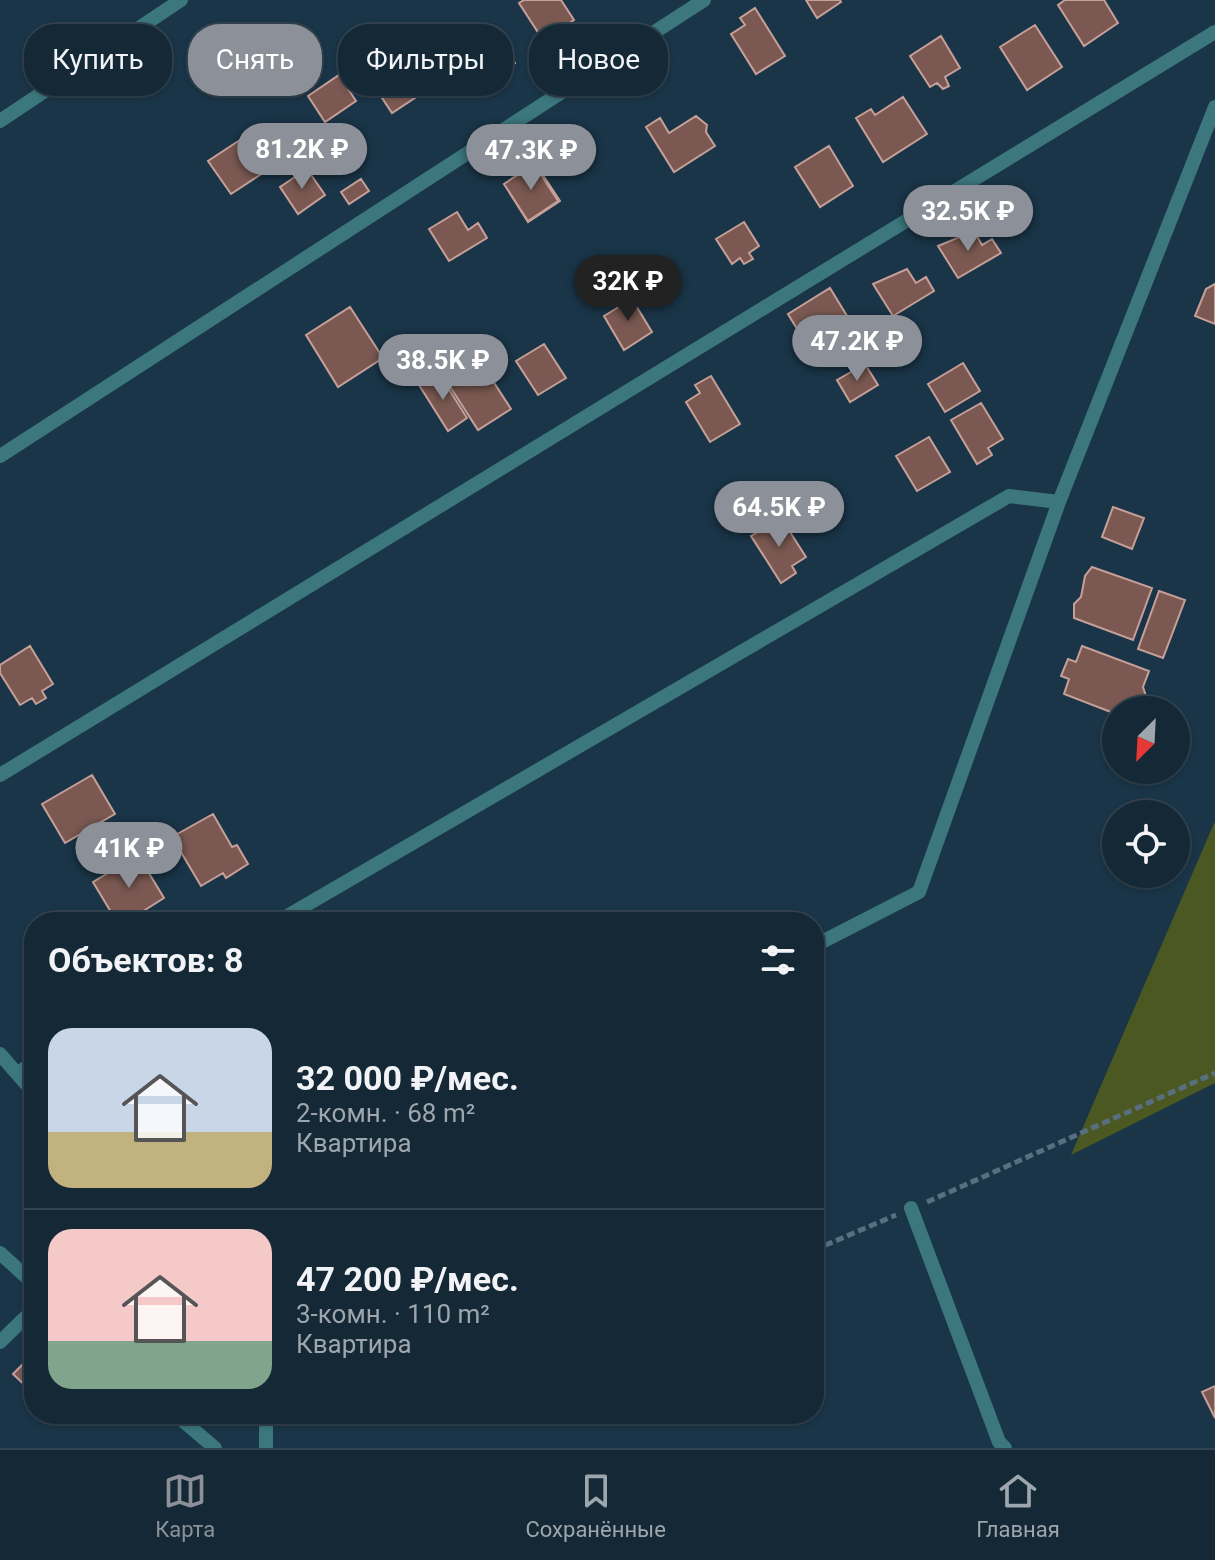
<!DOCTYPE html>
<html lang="ru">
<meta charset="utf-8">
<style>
:root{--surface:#142836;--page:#213442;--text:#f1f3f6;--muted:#9da6ad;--line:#334451;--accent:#8c9099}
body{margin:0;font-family:Roboto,sans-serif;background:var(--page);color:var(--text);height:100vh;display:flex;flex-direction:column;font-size:30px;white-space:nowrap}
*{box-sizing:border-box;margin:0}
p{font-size:26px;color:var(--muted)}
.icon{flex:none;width:44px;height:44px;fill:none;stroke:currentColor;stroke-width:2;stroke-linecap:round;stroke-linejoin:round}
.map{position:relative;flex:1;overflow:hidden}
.drawer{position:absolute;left:24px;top:912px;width:800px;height:512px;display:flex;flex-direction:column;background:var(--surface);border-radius:32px;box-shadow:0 2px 6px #0004,0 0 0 2px var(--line)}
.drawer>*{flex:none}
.top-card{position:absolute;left:24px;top:24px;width:800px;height:72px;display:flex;gap:16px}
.needle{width:52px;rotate:204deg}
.controls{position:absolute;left:1102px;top:696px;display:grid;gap:16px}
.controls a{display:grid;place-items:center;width:88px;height:88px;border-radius:50%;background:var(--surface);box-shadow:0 2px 6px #0004,0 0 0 2px var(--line);font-size:40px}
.price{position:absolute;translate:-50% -68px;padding:0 18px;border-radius:28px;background:var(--accent);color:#fff;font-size:26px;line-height:52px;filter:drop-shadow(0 2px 4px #0008)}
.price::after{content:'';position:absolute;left:50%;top:48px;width:24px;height:18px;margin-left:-12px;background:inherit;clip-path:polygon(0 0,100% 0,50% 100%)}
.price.current{background:#222;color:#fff}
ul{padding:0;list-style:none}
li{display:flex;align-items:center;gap:24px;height:200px;padding:0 24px}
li+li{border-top:2px solid var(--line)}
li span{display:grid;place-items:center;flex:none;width:224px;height:160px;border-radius:24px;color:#555}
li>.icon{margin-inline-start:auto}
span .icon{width:96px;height:96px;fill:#fffc;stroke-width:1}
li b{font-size:34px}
h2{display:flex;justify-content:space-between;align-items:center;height:96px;padding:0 24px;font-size:34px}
.chip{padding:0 28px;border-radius:32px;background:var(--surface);box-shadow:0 2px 6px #0004,0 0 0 2px var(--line);font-size:28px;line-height:72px}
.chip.current{background:var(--accent);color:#fff}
.menu{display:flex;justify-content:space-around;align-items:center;height:112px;border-top:2px solid var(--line);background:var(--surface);font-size:22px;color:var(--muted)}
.menu a{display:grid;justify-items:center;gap:4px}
.menu .current{color:var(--accent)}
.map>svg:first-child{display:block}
.green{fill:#4b5821}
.building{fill:#7b5952;stroke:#c6a098;stroke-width:2}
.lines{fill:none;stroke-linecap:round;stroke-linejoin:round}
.path{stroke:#586f80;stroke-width:5;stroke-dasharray:8 4;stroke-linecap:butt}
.lane{stroke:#3b777d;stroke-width:14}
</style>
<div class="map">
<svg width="1215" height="1448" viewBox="0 0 1215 1448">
<rect width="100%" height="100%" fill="#1a3548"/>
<path class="green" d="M1215,821V1083L1071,1155Z"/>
<path class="building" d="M524,0H561L574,20L543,40L519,3Z
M806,0H840L841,2L817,18Z
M1065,0H1104L1118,23L1084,46L1058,5Z
M755,8L785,56L756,74L731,34L745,25L740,18Z
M1035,25L1062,67L1027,90L1000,47Z
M289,27L320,75L301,87L270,40Z
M495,32L515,63L478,89L457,57Z
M941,36L960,68L945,77L949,86L943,89L937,83L930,87L910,56Z
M407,40L436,84L392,113L363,69Z
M339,75L356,101L325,122L308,96Z
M903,97L927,134L883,162L856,118L871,109L875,115Z
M696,116L707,125L706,132L715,146L674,172L646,127L660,118L669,133Z
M249,134L272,167L231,194L208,161Z
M829,146L853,186L820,207L795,167Z
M535,163L560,201L528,222L504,184Z
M534,164L558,201L528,221L504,184Z
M307,169L325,195L298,214L280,187Z
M361,179L369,191L349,204L341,192Z
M457,212L468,230L478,223L487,238L449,261L429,229Z
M744,222L759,246L749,253L753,259L744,264L740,258L732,264L716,239Z
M974,231L982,245L992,239L1001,253L958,278L938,246Z
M907,269L916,283L926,277L934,291L893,316L873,284Z
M1215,284V324L1195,316L1206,289Z
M830,288L855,329L813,355L788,314Z
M623,298L626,302L632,299L652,332L624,350L604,316L617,308L615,303Z
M350,307L383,358L338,387L306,335Z
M544,344L566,378L538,395L516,361Z
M963,363L980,391L945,412L928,384Z
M482,364L511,409L478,430L449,385Z
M865,364L878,385L850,402L837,380Z
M438,372L467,418L448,431L419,385Z
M711,376L740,424L710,442L686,402L700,393L695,385Z
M981,403L1003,439L988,448L992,455L977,464L951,420Z
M929,437L950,472L917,491L896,456Z
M1113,507L1144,518L1132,549L1102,537Z
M781,518L806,557L792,566L796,573L781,583L751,536Z
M1092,567L1152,588L1133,640L1074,618V604L1081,597L1085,576Z
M1159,591L1185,600L1163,658L1138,649Z
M30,646L53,684L42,691L46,698L36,704L32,698L20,705L0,673V665Z
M1082,646L1149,671L1143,687L1147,699L1136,704L1134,710H1116V714L1064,694L1069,679L1061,676L1068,659L1076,662Z
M92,775L115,814L65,843L42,804Z
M213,814L232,847L237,845L248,864L226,878L223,873L201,886L172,837Z
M138,855L164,898L145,910L149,916L141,921L137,915L117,922L93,882Z
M32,1355L34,1356V1394L13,1374Z
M1215,1386V1418L1202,1392Z"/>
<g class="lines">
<path class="path" d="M927,1202L1215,1073
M814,1250L896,1215"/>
<path class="lane" d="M0,121L181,0
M0,456L704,0
M0,775L1215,32
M277,922L1009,496L1059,502
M814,946L919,892L1059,502L1215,107
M0,1054L34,1093
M17,1073L34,1063
M911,1208L999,1442L1005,1448
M0,1253L34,1284
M0,1342L34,1309
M175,1414L215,1448
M266,1448V1414"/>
</g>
</svg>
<div class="controls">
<a><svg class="needle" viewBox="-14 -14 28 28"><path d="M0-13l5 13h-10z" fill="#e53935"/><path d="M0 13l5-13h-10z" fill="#9da6ad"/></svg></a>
<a><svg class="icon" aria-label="locate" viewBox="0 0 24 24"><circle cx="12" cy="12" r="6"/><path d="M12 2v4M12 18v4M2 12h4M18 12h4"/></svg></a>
</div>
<b class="price" style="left:302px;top:191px">81.2K ₽</b>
<b class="price" style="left:531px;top:192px">47.3K ₽</b>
<b class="price" style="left:968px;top:253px">32.5K ₽</b>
<b class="price current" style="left:628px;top:323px">32K ₽</b>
<b class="price" style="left:857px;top:383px">47.2K ₽</b>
<b class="price" style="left:443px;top:402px">38.5K ₽</b>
<b class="price" style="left:779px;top:549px">64.5K ₽</b>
<b class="price" style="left:129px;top:890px">41K ₽</b>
<div class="top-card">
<a class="chip">Купить</a>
<a class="chip current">Снять</a>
<a class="chip">Фильтры</a>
<a class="chip">Новое</a>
</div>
<section class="drawer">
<h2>Объектов: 8<svg class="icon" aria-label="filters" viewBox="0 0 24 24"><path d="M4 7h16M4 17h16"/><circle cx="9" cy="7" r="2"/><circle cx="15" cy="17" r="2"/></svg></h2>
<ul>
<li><span style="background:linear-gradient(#c9d6e8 65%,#c2b280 0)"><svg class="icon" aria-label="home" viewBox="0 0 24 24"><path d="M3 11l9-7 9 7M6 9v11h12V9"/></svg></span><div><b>32 000 ₽/мес.</b><p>2-комн. · 68 m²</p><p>Квартира</p></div></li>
<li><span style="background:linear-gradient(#f6c9c9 70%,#7fa58c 0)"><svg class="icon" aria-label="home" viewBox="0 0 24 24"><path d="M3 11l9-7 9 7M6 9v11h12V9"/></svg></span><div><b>47 200 ₽/мес.</b><p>3-комн. · 110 m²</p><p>Квартира</p></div></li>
</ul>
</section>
</div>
<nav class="menu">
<a class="current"><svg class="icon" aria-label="map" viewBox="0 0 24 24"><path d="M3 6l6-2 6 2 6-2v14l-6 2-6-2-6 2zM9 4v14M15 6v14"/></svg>Карта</a>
<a><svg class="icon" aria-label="saved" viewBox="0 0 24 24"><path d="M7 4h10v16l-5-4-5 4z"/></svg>Сохранённые</a>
<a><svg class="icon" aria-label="home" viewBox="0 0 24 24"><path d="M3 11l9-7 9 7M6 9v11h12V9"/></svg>Главная</a>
</nav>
